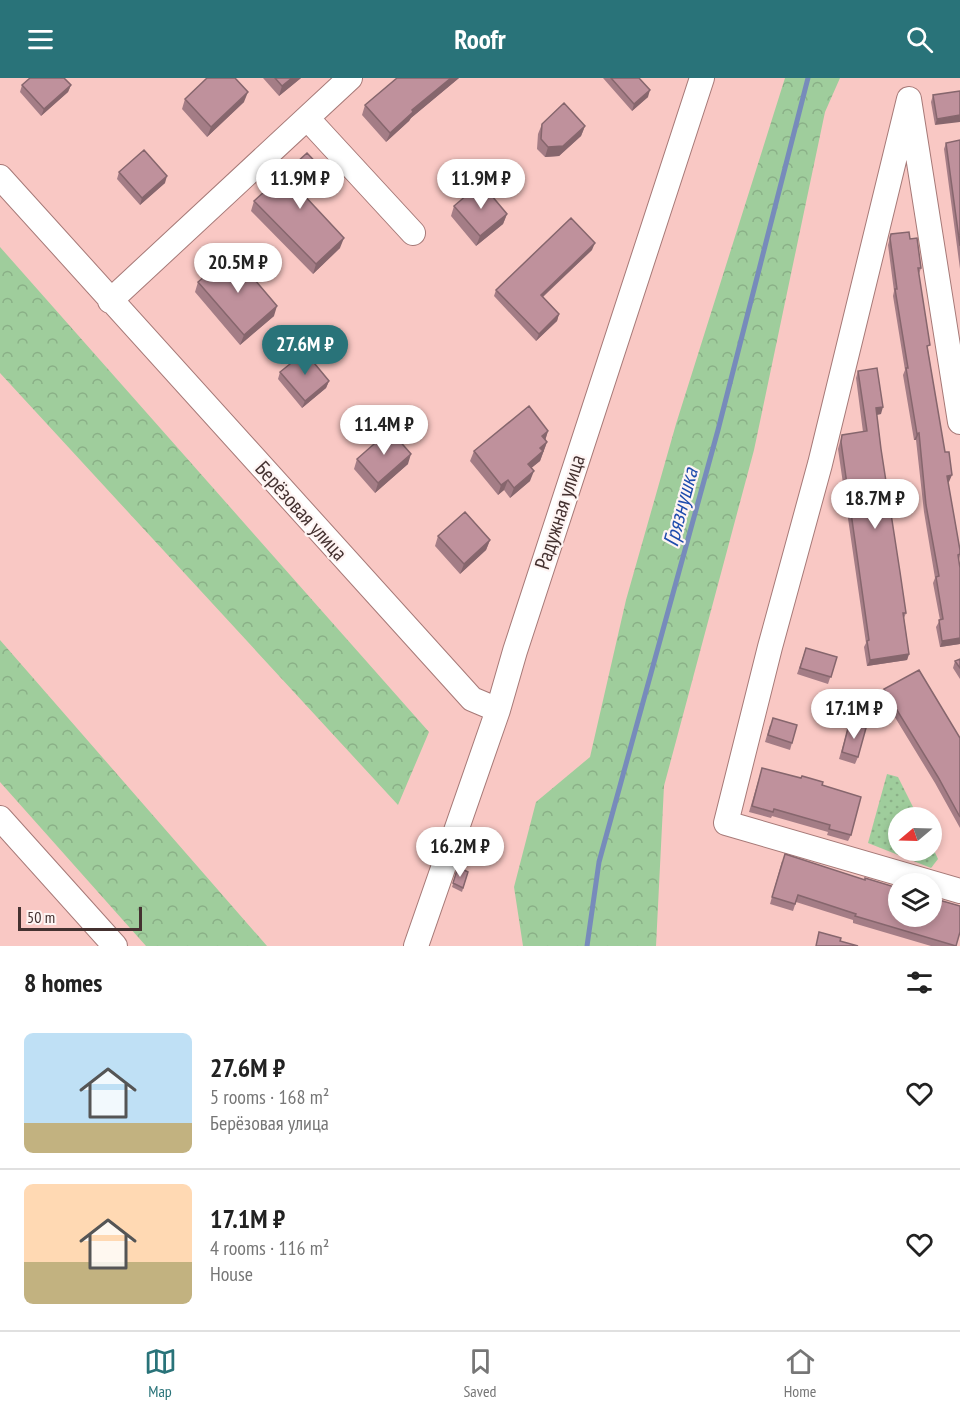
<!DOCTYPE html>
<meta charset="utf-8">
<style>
:root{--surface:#fff;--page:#f2f2f2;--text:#222;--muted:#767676;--line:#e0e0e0;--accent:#297379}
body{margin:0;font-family:"PT Sans Narrow",sans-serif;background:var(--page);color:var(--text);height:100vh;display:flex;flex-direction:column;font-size:22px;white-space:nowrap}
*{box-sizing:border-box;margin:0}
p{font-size:20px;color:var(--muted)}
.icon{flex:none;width:33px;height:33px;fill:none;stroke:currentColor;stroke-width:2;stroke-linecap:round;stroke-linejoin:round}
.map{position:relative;height:868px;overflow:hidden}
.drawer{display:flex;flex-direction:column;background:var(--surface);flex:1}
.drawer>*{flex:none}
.needle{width:39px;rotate:251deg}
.controls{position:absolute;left:888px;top:729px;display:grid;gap:12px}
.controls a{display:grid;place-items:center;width:54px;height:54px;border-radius:50%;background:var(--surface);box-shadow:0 3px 9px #0003;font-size:30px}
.scale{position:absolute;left:18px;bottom:15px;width:124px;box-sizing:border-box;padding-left:6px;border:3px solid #443130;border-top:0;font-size:16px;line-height:21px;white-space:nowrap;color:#443130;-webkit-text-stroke:4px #fef4f3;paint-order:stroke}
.price{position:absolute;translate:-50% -51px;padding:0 14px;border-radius:21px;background:#fff;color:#222;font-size:20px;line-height:39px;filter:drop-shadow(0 2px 3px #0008)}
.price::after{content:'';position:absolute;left:50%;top:36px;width:18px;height:14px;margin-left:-9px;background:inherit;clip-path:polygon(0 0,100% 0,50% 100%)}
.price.on{background:var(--accent);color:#fff}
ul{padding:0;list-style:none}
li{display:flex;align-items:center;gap:18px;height:150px;padding:0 24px}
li+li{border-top:2px solid var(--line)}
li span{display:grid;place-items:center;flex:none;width:168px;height:120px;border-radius:9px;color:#555}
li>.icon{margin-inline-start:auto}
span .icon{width:72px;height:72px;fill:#fffc;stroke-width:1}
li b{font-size:26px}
h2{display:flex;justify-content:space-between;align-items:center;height:72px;padding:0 24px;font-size:26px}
header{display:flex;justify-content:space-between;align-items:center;height:78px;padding:0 24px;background:var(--accent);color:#fff;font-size:27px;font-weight:800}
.dock{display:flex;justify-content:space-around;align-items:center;height:84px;border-top:2px solid var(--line);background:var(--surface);font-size:16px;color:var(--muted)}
.dock a{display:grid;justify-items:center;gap:3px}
.dock .on{color:var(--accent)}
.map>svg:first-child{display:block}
.forest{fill:url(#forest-crowns)}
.park{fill:url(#park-dots)}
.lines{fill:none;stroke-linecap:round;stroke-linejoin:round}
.stream{stroke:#778bbb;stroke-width:5}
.minor-casing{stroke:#a67977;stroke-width:26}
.minor{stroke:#fff;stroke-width:24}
.wall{fill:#a47d86}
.shaded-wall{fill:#86666d}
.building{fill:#bf919c;stroke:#86666d;stroke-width:1.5}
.labels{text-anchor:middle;stroke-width:4.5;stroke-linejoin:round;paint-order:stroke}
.street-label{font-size:21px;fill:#443130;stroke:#fef4f3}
.water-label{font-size:22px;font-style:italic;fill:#1f4cad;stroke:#fef4f3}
</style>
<header><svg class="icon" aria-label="menu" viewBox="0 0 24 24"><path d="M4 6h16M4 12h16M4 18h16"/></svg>Roofr<svg class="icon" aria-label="search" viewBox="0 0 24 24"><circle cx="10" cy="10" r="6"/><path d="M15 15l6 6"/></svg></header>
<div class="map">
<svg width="960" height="868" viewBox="0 0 960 868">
<defs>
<pattern id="forest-crowns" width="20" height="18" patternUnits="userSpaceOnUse" patternTransform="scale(1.5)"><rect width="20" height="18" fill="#9fcd9c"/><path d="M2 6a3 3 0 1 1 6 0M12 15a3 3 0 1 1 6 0" fill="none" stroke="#8ab087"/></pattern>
<pattern id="park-dots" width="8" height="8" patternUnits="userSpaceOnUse" patternTransform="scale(1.5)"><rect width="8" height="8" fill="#9fcd9c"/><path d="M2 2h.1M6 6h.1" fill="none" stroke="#8ab087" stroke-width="1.8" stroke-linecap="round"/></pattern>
</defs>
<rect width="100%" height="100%" fill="#f9c8c4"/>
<path class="forest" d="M785,0H840L825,34L754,372L664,708L656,868H523L514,809L536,724L590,679L626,522L676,346Z
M0,169L429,654L398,727L0,295Z
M0,562L267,868H146L0,704Z"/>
<path class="park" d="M887,696L898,699L918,739L898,740V772H932V768L938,781L931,790L868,765Z"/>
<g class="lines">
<path class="stream" d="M587,868L599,784L718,352L808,0"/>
<defs>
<path id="minor" d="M307,40L413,155
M0,99L472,621L498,632
M110,223L350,0
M960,344L909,21L820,386L770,569L726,745L960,813
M0,740L115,868
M416,868L498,632L515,573L702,0"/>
</defs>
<use href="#minor" class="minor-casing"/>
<use href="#minor" class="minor"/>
</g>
<path class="wall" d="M263,0H301L279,18Z
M397,0H459L411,40L409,43L386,64L362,37L365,27Z
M603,0H639L648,19L632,33Z
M22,7H71L68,14L41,38L20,14Z
M960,13L935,47L931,24L933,17Z
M185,21L244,24L207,59L182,31Z
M542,46L585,48L581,58L559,78L545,79L537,71L538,56Z
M960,62V191L944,71L946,65Z
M119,94L165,105L140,127L117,101Z
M325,94L321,104L305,119L340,170L313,196L251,133L254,123Z
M454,128L507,136L503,146L476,168L451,138Z
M891,156L910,161L921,190L919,196L928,272L949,404H948L960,472V478L959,482L960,566L940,569L936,549L940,542L933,505L935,500L924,434L916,362H914L903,297L905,292L893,218L894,213L888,167Z
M592,172L543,219L559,236L557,243L536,263L494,218L496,212Z
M198,204L274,238L240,267L195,214Z
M858,293L881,336L877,337L881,371L906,535L904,540L909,576L907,582L867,588L864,569L866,565L838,371L842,357L863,354L856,300Z
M280,294L329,303L326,310L302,330L278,301Z
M548,353L545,362L547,364L540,383L531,390L530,403L510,420L504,412L498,417L470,383L474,373Z
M357,381L408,386L375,415L354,391Z
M438,458L490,462L486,472L460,496L435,468Z
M806,570L837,579L828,606L797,596Z
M960,581V601L953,590L955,583Z
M884,611L960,660V750L935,705L882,618Z
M849,646L858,679L855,686L839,681Z
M770,647L792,665L790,672L765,664Z
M762,690L822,707L851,757L848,763L827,757L828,754L772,738L771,740L749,734Z
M782,783L865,802L956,868H931L853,845V842L796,824L793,833L770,826Z
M458,789L468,794L462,814L452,809Z"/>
<path class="shaded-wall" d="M292,0H301L279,18L282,8Z
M451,0H459L411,40L409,43L386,64L390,55L412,32Z
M71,7L68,14L41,38L44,31Z
M650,12L648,19L632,33L634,26Z
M248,14L244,24L207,59L211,49Z
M960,37V44L935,47L937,41Z
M585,48L581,58L559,78L545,79L548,69Z
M325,94L321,104L298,125L302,115Z
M167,98L165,105L140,127L142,120Z
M507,136L503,146L476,168L480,158Z
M344,160L340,170L313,196L316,186Z
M595,165L592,172L538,223L541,217Z
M277,228L274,238L240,267L244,257Z
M559,236L557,243L536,263L539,256Z
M329,303L326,310L302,330L305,323Z
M883,329L881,336L874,337L876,330Z
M548,353L545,363L542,358Z
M919,355L916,362H914L917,356Z
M547,364L540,383L524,396L528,386L540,370Z
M411,376L408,386L375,415L378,405Z
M534,393L530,403L510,420L514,410Z
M952,397L949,404H944L947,398Z
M508,402L504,412L498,417L501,407Z
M490,462L486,472L460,496L464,486Z
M960,560V566L940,569L942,563Z
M909,576L907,582L867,588L870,582Z"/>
<path class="building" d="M30,0H64L71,7L44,31L22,7Z
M207,0H235L248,14L211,49L185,21Z
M275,0H292L282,8Z
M397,0H451L412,32L413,34L390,55L365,27Z
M611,0H639L650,12L634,26Z
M960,13V37L937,41L933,17Z
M564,25L585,48L563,68L548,69L541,61L542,46Z
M960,62V168L946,65Z
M144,72L167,98L142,120L119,94Z
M307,75L325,94L302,115L344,160L316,186L254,123Z
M481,105L507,136L480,158L454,128Z
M571,140L595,165L541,217L559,236L539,256L496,212Z
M909,154L910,161L917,160L921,190H918L930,267L927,268L945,374H949L952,397L947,398L960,472V476L958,477L960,490V560L942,563L939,542L943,541L936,499L939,498L926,427L919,355L917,356L906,290H908L895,211H897L890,160L891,156Z
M232,175L277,228L244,257L198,204Z
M305,274L329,303L305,323L280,294Z
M877,290L883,329L876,330L881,371L900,494L906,535H903L909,576L870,582L867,563L869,562L841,364L842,357L867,353L858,293Z
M529,328L548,353L542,358L547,364L540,370L543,373L528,386L534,393L514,410L508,402L501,407L474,373Z
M390,352L411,376L378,405L357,381Z
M465,434L490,462L464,486L438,458Z
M806,570L837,579L831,599L800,590Z
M960,581V590L955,583Z
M919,592L960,660V739L938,699L884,611Z
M773,640L797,647L792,665L768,657Z
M849,646L866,650L858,679L842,674Z
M762,690L801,700L802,698L823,704L822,707L861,719L851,757L829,751L830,747L774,731L773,734L752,728Z
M785,776L865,802V800L898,810V838H932V820L960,828V854L956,868L855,838L856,836L798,817L795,826L772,819Z
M458,789L468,794L463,810L453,805Z
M819,854L841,860L840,863L858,868H816Z"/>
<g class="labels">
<g class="street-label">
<text transform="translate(301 433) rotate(48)" y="7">Берёзовая улица</text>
<text transform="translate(560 434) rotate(-72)" y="7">Радужная улица</text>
</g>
<g class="water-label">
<text transform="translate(680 429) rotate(-75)" y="8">Грязнушка</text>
</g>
</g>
</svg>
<div class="controls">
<a><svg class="needle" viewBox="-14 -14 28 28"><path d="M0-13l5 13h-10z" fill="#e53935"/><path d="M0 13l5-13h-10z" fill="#767676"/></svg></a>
<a><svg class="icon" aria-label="layers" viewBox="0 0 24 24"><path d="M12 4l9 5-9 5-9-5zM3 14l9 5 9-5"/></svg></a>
</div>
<div class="scale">50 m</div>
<b class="price" style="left:300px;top:132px">11.9M ₽</b>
<b class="price" style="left:481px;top:132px">11.9M ₽</b>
<b class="price" style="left:238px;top:216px">20.5M ₽</b>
<b class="price on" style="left:305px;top:298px">27.6M ₽</b>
<b class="price" style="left:384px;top:378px">11.4M ₽</b>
<b class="price" style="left:875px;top:452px">18.7M ₽</b>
<b class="price" style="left:854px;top:662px">17.1M ₽</b>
<b class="price" style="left:460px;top:800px">16.2M ₽</b>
</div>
<section class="drawer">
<h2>8 homes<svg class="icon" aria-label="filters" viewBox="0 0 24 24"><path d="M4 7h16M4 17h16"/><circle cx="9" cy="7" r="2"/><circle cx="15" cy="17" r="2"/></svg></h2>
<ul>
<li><span style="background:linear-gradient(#bfe0f5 75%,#c2b280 0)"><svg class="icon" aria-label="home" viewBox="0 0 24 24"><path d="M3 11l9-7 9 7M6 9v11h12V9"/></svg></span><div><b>27.6M ₽</b><p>5 rooms · 168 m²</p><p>Берёзовая улица</p></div><svg class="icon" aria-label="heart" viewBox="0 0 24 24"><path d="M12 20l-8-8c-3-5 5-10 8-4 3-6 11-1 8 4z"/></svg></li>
<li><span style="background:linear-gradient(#ffd9b3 65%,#c2b280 0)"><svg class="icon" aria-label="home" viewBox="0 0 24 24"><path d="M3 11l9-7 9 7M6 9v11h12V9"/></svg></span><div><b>17.1M ₽</b><p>4 rooms · 116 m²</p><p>House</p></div><svg class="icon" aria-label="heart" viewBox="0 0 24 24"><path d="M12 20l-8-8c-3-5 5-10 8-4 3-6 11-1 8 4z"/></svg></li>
</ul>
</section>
<nav class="dock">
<a class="on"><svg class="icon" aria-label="map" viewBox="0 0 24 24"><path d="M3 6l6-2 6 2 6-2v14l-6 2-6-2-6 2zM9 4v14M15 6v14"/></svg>Map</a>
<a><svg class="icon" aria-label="saved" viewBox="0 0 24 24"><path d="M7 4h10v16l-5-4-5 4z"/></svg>Saved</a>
<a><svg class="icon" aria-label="home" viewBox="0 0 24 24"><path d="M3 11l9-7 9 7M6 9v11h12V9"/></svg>Home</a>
</nav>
